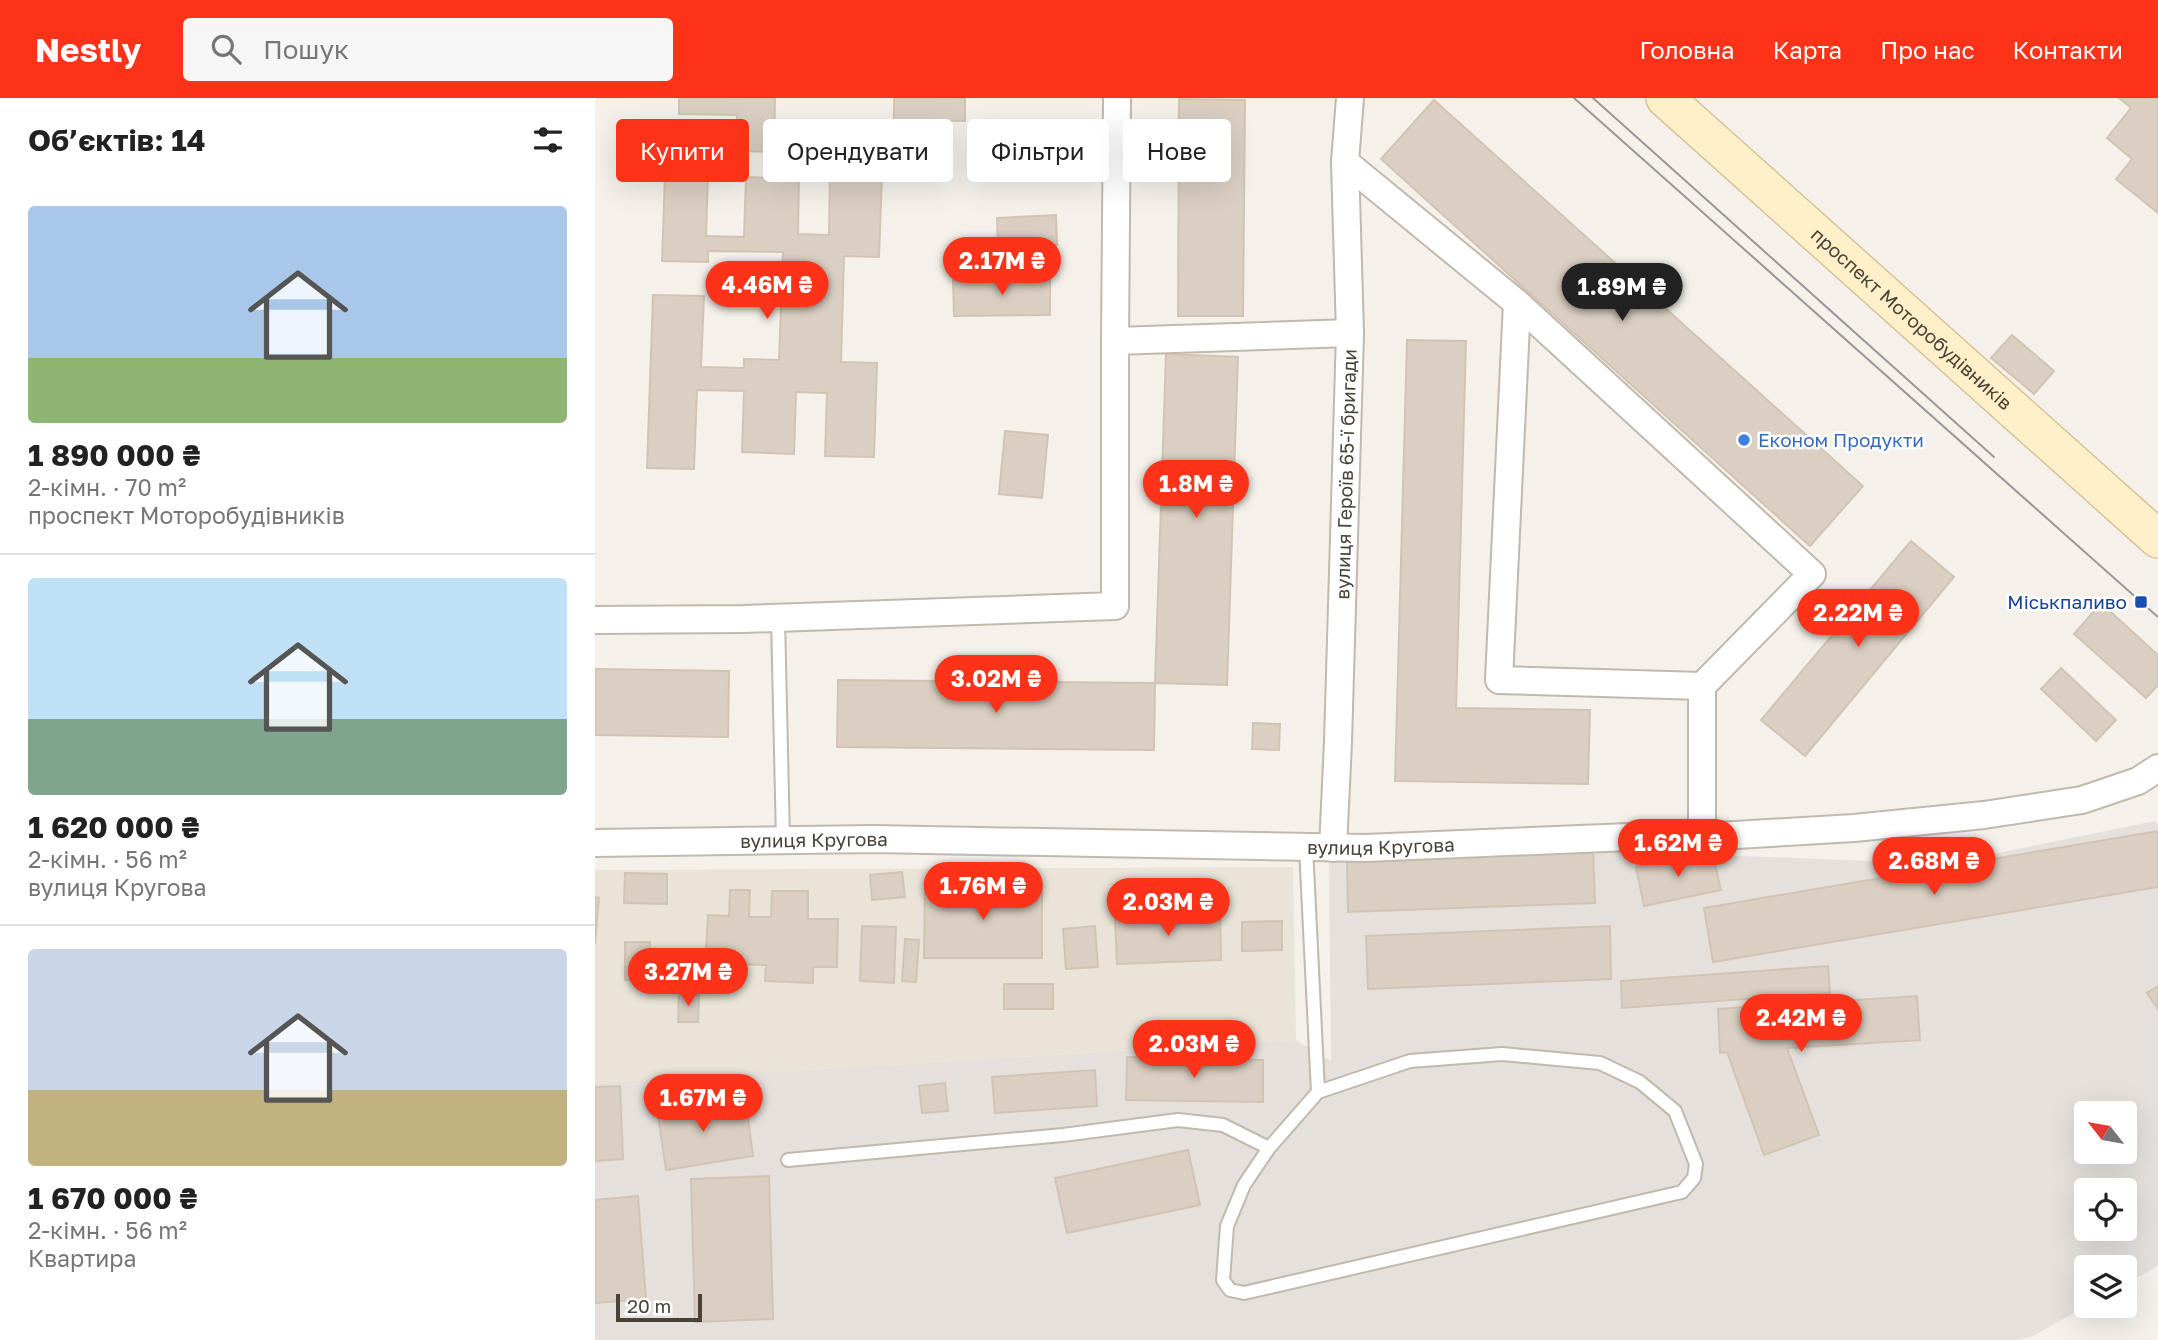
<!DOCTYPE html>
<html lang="uk">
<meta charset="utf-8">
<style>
:root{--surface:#fff;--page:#f6f6f6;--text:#222;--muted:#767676;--line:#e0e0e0;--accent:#fc3319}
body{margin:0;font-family:"Golos Text",sans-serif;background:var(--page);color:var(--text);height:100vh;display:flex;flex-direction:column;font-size:26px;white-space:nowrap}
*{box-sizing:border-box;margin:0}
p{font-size:23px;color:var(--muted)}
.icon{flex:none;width:38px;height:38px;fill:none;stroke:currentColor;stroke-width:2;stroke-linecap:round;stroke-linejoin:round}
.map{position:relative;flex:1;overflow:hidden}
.drawer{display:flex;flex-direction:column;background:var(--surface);width:595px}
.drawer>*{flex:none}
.banner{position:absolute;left:21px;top:21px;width:665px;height:63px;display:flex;gap:14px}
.needle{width:46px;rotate:301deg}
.controls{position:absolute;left:1479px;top:1003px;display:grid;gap:14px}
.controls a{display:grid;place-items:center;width:63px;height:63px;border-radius:7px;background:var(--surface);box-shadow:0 7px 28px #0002;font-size:35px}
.scale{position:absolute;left:21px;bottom:18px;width:86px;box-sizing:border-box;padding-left:7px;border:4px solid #494237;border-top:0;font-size:19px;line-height:24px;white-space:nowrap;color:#494237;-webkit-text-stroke:5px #fff;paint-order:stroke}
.price{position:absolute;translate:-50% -60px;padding:0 16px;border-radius:24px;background:var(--accent);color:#fff;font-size:23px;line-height:46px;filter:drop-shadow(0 2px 4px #0008)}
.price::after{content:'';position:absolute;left:50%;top:42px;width:21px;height:16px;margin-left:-10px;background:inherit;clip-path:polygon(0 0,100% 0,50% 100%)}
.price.active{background:#222;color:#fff}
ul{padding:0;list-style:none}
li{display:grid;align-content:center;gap:14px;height:371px;padding:0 28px}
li+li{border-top:2px solid var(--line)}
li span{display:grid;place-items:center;height:217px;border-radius:7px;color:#555}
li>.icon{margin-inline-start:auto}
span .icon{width:126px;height:126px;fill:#fffc;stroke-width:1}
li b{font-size:30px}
h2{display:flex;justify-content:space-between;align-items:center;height:84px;padding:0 28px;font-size:30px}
.pill{padding:0 24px;border-radius:7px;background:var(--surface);box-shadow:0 7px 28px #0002;font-size:24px;line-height:63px}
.pill.active{background:var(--accent);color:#fff}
header{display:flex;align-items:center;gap:42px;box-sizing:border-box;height:98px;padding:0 35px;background:var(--accent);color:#fff}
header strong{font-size:33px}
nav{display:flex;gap:38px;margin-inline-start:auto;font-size:24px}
.search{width:490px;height:63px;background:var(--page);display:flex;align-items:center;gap:18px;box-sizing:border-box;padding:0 24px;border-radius:7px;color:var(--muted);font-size:26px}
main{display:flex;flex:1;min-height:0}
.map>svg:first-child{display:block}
.residential{fill:#e9e3d8}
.industrial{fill:#e5e0db;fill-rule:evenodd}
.building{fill:#dacfc2;stroke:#d2c4b2;stroke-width:2}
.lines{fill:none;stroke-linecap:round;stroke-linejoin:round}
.lane-casing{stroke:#c1b9ac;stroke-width:16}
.street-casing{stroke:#c1b9ac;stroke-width:30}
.secondary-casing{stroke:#d5c399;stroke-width:40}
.lane{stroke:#fff;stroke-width:12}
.street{stroke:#fff;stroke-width:26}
.secondary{stroke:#fff0ca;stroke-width:37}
.tram{stroke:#989898;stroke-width:2}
.shop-dot{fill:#3f7fe0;stroke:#fff;stroke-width:2.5}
.transit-dot{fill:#1a4fb4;stroke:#fff;stroke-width:2.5}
.labels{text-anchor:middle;stroke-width:5;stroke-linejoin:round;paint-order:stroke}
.street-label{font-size:19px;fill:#494237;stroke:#fff}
.shop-label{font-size:19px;fill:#366cbe;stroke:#fff;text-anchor:start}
.transit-label{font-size:19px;fill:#164399;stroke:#fff;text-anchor:end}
</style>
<header>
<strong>Nestly</strong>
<div class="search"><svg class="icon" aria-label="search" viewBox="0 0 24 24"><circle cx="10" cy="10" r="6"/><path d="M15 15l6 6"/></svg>Пошук</div>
<nav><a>Головна</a><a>Карта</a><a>Про нас</a><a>Контакти</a></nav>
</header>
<main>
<section class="drawer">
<h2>Об’єктів: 14<svg class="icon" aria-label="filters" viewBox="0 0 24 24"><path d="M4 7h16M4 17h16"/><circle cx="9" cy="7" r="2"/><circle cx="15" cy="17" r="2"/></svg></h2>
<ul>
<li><span style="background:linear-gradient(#a9c7e8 70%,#8fb573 0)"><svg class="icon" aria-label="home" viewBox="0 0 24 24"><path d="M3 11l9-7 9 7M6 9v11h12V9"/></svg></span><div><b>1 890 000 ₴</b><p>2-кімн. · 70 m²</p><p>проспект Моторобудівників</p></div></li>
<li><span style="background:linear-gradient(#bfe0f5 65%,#7fa58c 0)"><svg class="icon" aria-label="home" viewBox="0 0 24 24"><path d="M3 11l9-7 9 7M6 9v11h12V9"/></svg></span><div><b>1 620 000 ₴</b><p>2-кімн. · 56 m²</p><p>вулиця Кругова</p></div></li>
<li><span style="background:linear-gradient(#c9d6e8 65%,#c2b280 0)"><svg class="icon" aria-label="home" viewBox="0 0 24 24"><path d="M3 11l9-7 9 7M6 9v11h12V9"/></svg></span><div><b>1 670 000 ₴</b><p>2-кімн. · 56 m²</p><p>Квартира</p></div></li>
</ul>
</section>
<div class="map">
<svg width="1563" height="1242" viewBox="0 0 1563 1242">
<rect width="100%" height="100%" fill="#f5f1ea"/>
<path class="residential" d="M698,769L701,942L0,985V772Z"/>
<path class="industrial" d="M1560,723L1563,726V1168L1530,1187V1169H1491L1492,1208L1436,1239L1421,1242H0V985L701,942L736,963L734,763L1024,753L1349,766ZM1491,1015H1530V1054H1491ZM1491,1092H1530V1130H1491Z"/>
<path class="building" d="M84,0H180L179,54L141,53L142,17L84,16Z
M299,0H370V23L299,22Z
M1524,0H1563V115L1521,81L1537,61L1512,40L1536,10Z
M584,1L650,2L648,218H583Z
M839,2L1268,388L1215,448L786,61Z
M235,76L287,77L284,159L249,158L246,264L282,265L279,359L230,358L232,295L201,294L199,356L147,354L149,293L102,292L99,371L52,370L58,197L109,198L106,269L149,270V261L184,262L188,154L113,153V164L67,163L70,77L113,78L111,138L149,139L151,79L204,81L203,136L234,137Z
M461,117L462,147L403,149L402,120Z
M455,180V217L359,218L358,182Z
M1417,237L1459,273L1439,296L1396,260Z
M812,242L871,243L861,610L995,612L993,686L800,683Z
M571,256L643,259L632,587L560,585Z
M410,333L453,337L447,400L404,396Z
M1316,443L1359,479L1210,658L1166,622Z
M1506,505L1563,557V587L1551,600L1479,536Z
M1466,570L1521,622L1501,643L1446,591Z
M0,571L134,573L133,639L0,637Z
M243,582L560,585L559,652L242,649Z
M658,625L685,626L684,652L657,651Z
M1563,733V789L1118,864L1109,810Z
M998,752L1000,805L753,814L752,762Z
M1117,753L1126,792L1049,808L1041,769Z
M307,774L310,799L277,802L275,777Z
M30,775L72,776V806L29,805Z
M330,787H447V860H329Z
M135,792H155L154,819H176L177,793H213V821H243L242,869H218V885L170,883L171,867L131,866L132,889L102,890L101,853H111L113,817L134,818Z
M0,799L4,800L0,846Z
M625,814L626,862L522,866L520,818Z
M687,823V852L647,853V824Z
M267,828L301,829L299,885L265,883Z
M500,828L503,869L471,871L468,831Z
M1015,828L1016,881L773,891L771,838Z
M310,841L324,842L321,884L307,883Z
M30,844H55L54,882H30Z
M1233,868L1235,895L1027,910L1026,883Z
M409,886H458V911H409Z
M1563,888V911L1552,895Z
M84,896L104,897L103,924H83Z
M1322,898L1325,942L1192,950L1224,1037L1169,1057L1132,954L1125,955L1123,911Z
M532,959L668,962V1004L531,1002Z
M500,972L502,1008L400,1015L397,979Z
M350,985L353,1013L327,1015L324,988Z
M25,988L28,1061L0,1063V989Z
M130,1001L132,1016L152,1013L158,1058L71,1072L62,1011Z
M593,1052L605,1107L472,1135L460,1080Z
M174,1078L178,1221L100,1224L96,1081Z
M43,1098L51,1201L0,1205V1102Z"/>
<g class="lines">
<defs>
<path id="lane" d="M183,520L188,742
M711,749L723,994L815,963L907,956L1005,965L1045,984L1080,1013L1101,1066L1099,1080L1087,1094L649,1195L635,1192L628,1182L632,1128L649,1087L674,1050L723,994
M193,1062L468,1037L583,1022L628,1027L674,1050"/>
<g id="street">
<path d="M750,64L922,205L1217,476L1107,588V739"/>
<path d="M922,205L904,582L1107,588"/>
<path d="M520,243L522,2"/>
<path d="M0,522L149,521L520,508V243L755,235"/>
<path id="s1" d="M0,745L279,741L770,750L1034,739H1107L1259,730L1389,717L1487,702L1543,683L1563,670"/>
<path id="s2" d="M738,750L743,644L755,235L750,64L755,0"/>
</g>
<g id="secondary">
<path id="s3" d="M1070,0L1563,441"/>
</g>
</defs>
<use href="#lane" class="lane-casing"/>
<use href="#street" class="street-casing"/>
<use href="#secondary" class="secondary-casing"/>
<use href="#lane" class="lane"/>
<use href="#street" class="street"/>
<use href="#secondary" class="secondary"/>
<path class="tram" d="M979,0L1563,519
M998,0L1399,359"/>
</g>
<circle class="shop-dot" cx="1149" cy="342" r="7"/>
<rect class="transit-dot" x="1539" y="497" width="14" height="14" rx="3.5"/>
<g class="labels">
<g class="street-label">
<text dy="7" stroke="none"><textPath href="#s3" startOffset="331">проспект Моторобудівників</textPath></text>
<text dy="7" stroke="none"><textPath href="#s2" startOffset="374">вулиця Героїв 65-ї бригади</textPath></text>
<text dy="7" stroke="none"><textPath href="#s1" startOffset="219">вулиця Кругова</textPath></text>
<text dy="7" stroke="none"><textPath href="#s1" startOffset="786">вулиця Кругова</textPath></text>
</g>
<g class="shop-label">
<text x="1163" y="349">Економ Продукти</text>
</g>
<g class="transit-label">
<text x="1532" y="511">Міськпаливо</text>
</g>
</g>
</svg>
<div class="controls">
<a><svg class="needle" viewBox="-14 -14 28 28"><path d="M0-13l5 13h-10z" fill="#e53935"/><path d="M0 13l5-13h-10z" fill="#767676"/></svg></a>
<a><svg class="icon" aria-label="locate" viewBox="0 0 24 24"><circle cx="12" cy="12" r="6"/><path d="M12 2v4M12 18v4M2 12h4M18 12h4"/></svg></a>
<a><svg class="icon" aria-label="layers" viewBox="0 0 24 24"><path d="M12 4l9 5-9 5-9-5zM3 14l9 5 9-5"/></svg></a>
</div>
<div class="scale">20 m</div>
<b class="price" style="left:407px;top:199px">2.17M ₴</b>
<b class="price" style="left:172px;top:223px">4.46M ₴</b>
<b class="price active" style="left:1027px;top:225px">1.89M ₴</b>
<b class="price" style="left:601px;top:422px">1.8M ₴</b>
<b class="price" style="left:1263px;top:551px">2.22M ₴</b>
<b class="price" style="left:401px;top:617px">3.02M ₴</b>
<b class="price" style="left:1083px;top:781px">1.62M ₴</b>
<b class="price" style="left:1339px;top:799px">2.68M ₴</b>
<b class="price" style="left:388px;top:824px">1.76M ₴</b>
<b class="price" style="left:573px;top:840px">2.03M ₴</b>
<b class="price" style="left:93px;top:910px">3.27M ₴</b>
<b class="price" style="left:1206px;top:956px">2.42M ₴</b>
<b class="price" style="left:599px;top:982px">2.03M ₴</b>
<b class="price" style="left:108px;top:1036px">1.67M ₴</b>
<div class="banner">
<a class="pill active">Купити</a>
<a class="pill">Орендувати</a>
<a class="pill">Фільтри</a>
<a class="pill">Нове</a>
</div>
</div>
</main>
